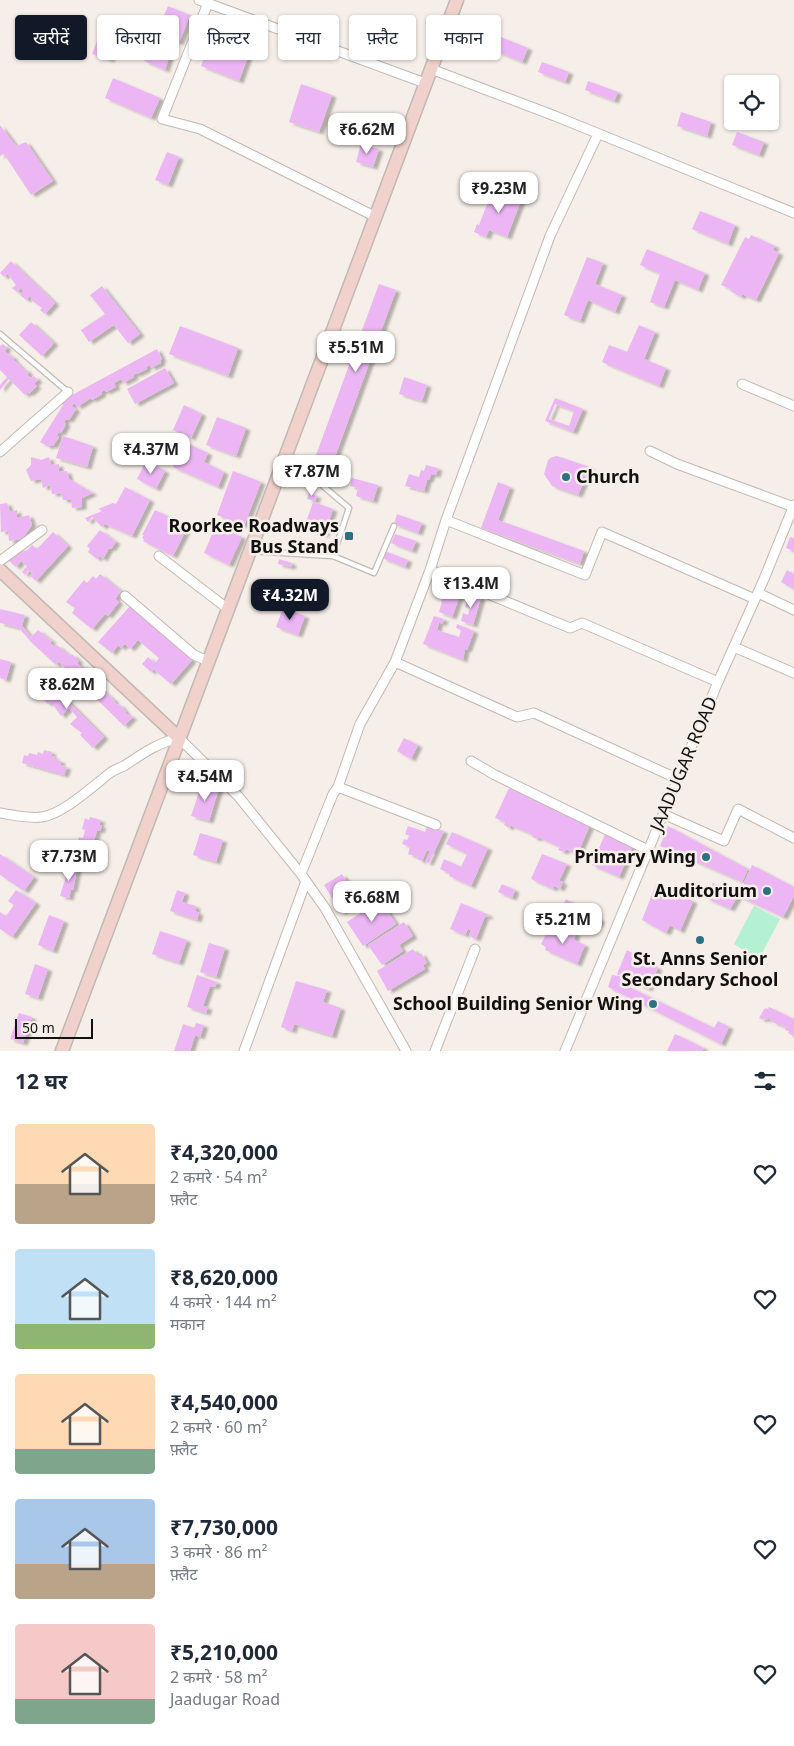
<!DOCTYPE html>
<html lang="hi">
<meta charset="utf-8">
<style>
:root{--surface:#fff;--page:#f2f2f3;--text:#1f2937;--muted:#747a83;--accent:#111827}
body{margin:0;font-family:"Noto Sans","Noto Sans Devanagari",sans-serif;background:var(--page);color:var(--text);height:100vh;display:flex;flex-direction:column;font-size:19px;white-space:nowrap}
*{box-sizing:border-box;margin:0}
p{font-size:16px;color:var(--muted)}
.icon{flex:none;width:28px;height:28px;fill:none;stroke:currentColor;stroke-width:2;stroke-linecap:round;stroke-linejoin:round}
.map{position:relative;height:1051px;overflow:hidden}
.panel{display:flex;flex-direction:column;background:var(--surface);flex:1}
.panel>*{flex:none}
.banner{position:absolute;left:15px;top:15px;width:500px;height:45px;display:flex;gap:10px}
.tools{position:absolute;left:724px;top:75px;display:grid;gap:10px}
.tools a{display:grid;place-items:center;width:55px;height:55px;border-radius:5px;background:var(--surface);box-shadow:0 1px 4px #0004;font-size:25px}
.scale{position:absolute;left:15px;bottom:12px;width:78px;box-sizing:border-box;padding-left:5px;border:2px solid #13110f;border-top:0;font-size:14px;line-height:18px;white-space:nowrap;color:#13110f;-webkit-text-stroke:4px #f6eee8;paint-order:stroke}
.price{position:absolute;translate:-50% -42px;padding:0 11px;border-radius:10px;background:#fff;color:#222;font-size:16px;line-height:32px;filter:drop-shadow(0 1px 2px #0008)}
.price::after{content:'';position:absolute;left:50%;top:30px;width:15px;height:11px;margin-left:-8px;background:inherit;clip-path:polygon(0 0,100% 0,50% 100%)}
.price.selected{background:var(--accent);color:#fff}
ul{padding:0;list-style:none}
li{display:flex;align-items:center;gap:15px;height:125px;padding:0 15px}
li span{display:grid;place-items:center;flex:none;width:140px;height:100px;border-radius:5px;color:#555}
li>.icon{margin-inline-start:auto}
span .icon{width:60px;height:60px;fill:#fffc;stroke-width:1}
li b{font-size:21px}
h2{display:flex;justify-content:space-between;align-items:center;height:60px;padding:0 15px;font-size:21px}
.chip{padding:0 18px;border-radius:5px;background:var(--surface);box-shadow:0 1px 4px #0004;font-size:18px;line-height:45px}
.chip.selected{background:var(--accent);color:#fff}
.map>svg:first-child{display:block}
.green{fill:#b3f1d2}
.building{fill:#ecb6f4;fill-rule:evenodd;filter:url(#shadow)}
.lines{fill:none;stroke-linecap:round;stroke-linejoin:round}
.lane-casing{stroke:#c1b9b3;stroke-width:7}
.street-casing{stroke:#c1b9b3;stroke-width:11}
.secondary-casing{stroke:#c1b9b3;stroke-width:15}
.lane{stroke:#fff;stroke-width:4.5}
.street{stroke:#fff;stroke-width:9}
.secondary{stroke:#f0d1cb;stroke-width:12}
.poi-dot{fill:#2d7082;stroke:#f6eee8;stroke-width:2}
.labels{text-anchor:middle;stroke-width:5;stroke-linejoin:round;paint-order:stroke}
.poi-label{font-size:18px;font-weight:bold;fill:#13110f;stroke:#f6eee8;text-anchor:end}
.street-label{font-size:18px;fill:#13110f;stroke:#f6eee8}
</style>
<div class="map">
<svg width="794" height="1051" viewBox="0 0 794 1051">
<defs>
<filter id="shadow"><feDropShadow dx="4.5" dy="2.5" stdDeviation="1" flood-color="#0004"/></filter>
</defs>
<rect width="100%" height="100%" fill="#f6eee8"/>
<path class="green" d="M754,906L780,919L759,959L734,944Z"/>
<path class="building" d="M168,6L190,15L179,43L174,41L165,70L144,61Z
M107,15L118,19L110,39L117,42L110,60L92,54Z
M218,20L256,34L239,81L201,66Z
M501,37L528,48L522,62L495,51Z
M542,62L569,72L565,82L538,72Z
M113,78L160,98L151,118L105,98Z
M588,81L618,92L614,101L585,90Z
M301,84L332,95L319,132L289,122Z
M681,112L711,122L707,136L677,126Z
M0,125L16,146L26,142L53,181L31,195L4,154L0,156Z
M737,132L764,142L759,155L732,145Z
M361,144L379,149L373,167L356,162Z
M167,152L179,157L168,185L155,180Z
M493,189L502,192V190L522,198L507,237L489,230L486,237L474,232L477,224L479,225Z
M700,211L735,225L728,244L692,229Z
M751,235L775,246L773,250L779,253L756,300L742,294L741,297L730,291L731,289L721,285L745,237L749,239Z
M647,249L705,273L698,290L675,280L664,307L650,302L660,274L640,265Z
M587,257L603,263L595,284L622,295L615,312L588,300L580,321L564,315Z
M11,261L55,303L45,314L40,310L42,308L31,300L32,299L30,296L26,300L20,295L24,291L20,288L17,292L12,288L16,285L7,273L4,277L0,273Z
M379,284L396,290L333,462L316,455Z
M102,286L140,334L128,343L114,325L89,342L81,330L105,314L90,295Z
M31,322L54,343L42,356L19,335Z
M639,325L655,332L644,359L666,368L659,386L602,362L609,345L627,352Z
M180,326L238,348L228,376L169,354Z
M3,344L7,348L4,351L14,358L13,359L24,370L25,369L29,373L27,375L31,378L34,376L38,380L34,384L37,386L29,394L28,392L25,395L9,379L0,390V385L7,377L0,370V346Z
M157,349L162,359L160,361L161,363L151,368L150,365L146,367L147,369L137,374L136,373L133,375L134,377L123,383L121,379L114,383L116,387L106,392L105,390L101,392L102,394L92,400L91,398L77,407L75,403L71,406L76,409L69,420L66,419L64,422L66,424L61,433L59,432L57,435L59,437L53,446L50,445L49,447L40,442L63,405L61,403L72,395Z
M165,368L174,383L135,404L127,389Z
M404,377L427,385L422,401L399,394Z
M555,398L583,409L573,432L545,421ZM555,404L574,411L569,426L549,419Z
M184,405L202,414L191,438L173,430Z
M217,417L246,428L236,456L206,445Z
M164,435L171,439L162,459L154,455Z
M63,436L93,446L87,467L56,458Z
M184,442L208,453L204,462L224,472L218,487L173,467Z
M557,456L590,467L578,495L552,486L544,474L548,460L552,457Z
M31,457L41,460L49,457L51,465L59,464V472L67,471L69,479L93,493L82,498V507L72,508L71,500H63L61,493L52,494L50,485L43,488L41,479L31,481L26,470L31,465Z
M146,461L165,471L156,489L137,479Z
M426,465L438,468L436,475L431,474L429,480H427L424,491L405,486L409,474L419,477L421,470L424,471Z
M233,471L261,482L244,526L217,515Z
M352,478L378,485L373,501L356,496L358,488L350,486Z
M498,482L510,487L498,520L584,551L580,564L481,528Z
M125,487L150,500L132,536L105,524L102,527L92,517L88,522L85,518L102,511L98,509L113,503L116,504Z
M309,493L317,496L315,501L307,499Z
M313,502L333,509L324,535L304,528Z
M7,503L10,512L17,510V518L29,515L32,525L22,539L9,541L8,531L1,532L0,504Z
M155,510L188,526L173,556L143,541L144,539L142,538L144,535H142Z
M397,514L422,523L418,533L394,524Z
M216,525L242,537L229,565L204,553Z
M100,530L116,542L111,549L109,548L103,559L99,556L97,559L88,552L90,549L87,546Z
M53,532L68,546L36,581L30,576L33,574L29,570L25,575L22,572L27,566L21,561L16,567L9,561L17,553L27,550L32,545L37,549Z
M395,534L416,541L412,551L391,543Z
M790,537L794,538V551L786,548Z
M385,551L408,560L405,567L382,558Z
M279,559L292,563L291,567L278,564Z
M787,570L794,574V589L781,582Z
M100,574L121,591L115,599L119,602L108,616L105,614L92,629L72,613L75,608L66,602L84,580L87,583L93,576L96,579Z
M450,582L463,587L452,617L439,612L442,602L441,601Z
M469,594L481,597L473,625L461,621L463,613L468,615L470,608L465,607Z
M130,606L173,641L172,642L192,660L171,684L153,669L151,672L142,664L148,657L155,663L159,658L138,640L130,649L125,644L121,648L118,645L112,653L98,642Z
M283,608L305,616L298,635L276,627Z
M0,609L25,615L22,626L31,637L38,630L52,641L50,643L55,647L57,645L70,656L72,654L79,661L77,663L81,667L83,665L90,673L89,674L92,677L94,675L102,684L99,687L115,701L114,702L118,705L119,704L126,712L125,713L133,717L124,726L59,662L56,665L31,642L19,628L0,623Z
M434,616L444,619L442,624L439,622L437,630L459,637L461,630L456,628L457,624L474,631L467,650L465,649L463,660L423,644Z
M0,659L11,662L6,680L0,678Z
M40,673L104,737L93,748L80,735L82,733L70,724L77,717L69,708L61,716L51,702L48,704L42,698L44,696L41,692L39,694L33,688L35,687L30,683Z
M404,738L418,745L411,759L397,751Z
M44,750L52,752L51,756L55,757L54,759L61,761L60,765L67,767L64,775L22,763L24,755L28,756L29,753L37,755L38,752L43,754Z
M202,783L219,788L209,821L191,816Z
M509,788L590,825L577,855L566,849L564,852L558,850L560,847L538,837L537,839L532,837L533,835L510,825L509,828L504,825L505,822L495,818Z
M90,817L101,820L99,825L102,826L100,831L97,830L91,852L84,850L83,853L75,850L79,837L83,838L85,830L82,829L85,818L89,820Z
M408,826L425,832L427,826L444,831L429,863L425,862L430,851L427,850L422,861L417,859L418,857L408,854L410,847L402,844L404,839L407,840L409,836L405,834Z
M668,826L748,869L742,882L660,846Z
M452,832L488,848L471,886L449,876L450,874L440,869L444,859L461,867L467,854L446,844Z
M200,833L223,840L216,862L193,855Z
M605,834L633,845L619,877L592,865Z
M0,854L34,877L24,891L0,875Z
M542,854L567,864L559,881L563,882L560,889L554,886L553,889L531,879Z
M752,865L794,887V896L783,917L738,896Z
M69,866L77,869L73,890L71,889L69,898L60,896Z
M342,874L349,885L356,881L366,896L341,912L324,885Z
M713,883L738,896L730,909L706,898Z
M502,884L515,890L512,898L498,892Z
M656,884L693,901L680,931L670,925L666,933L642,920Z
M16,890L36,903L12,937L0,929V912L6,916L14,905L8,901Z
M177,890L185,893L182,902L196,906L195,911L199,913L197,920L170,911Z
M566,899L601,920L597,926L590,922L587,928L571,919L570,921L563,917L566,913L563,912L566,907L563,905Z
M380,900L396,924L363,946L347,922Z
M461,903L489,915L488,917L485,916L476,939L469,936L471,930L468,929L465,935L450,929Z
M49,915L64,921L53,951L38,945Z
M404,922L413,936L399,945L403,951L382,965L368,945Z
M556,926L576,934L574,940L585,945L577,964L545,950L546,947L541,944L547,932L552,934Z
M160,931L187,940L179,963L152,954Z
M209,943L225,948L216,977L200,972Z
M413,949L418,956L421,953L427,963L423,965L425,969L388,991L377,971Z
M627,950L658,968L648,989L617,974Z
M35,964L48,969L38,998L25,994Z
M197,975L217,982L215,987L210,986L203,1006L208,1007L206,1013L187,1007Z
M612,975L624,977L621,983L714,1028L718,1021L729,1027L721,1044L608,987Z
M296,981L327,990L323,1002L341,1008L332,1036L294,1024L292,1031L281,1027Z
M769,1007L794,1019L793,1036L788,1033L789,1031L785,1030L786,1027L772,1022L773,1021L768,1018L767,1020L764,1018L763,1020L759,1018L765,1008L768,1009Z
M19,1013L32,1017L23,1043L10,1039Z
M196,1023L204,1025L200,1037L195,1035L190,1051H174L183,1024L194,1028Z
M675,1034L704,1048L702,1051H667Z"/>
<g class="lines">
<defs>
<path id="lane" d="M0,334L68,392
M287,457L303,469L349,508L333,556L374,573L394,526
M252,551L333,556"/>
<path id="street" d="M199,0L425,83
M208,3L162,119L200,129L376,217
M431,69L555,116L794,213
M742,384L794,406
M650,451L677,464L794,507
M0,452L68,392
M446,520L585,575L602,532L755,599
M159,556L228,609
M0,561L42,530
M430,570L570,628L582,623L718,682
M758,593L794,610
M125,596L194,655L208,661
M734,647L794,673
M395,662L517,717L534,713L678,779
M471,761L495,775L648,850
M338,787L436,825
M0,813C14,815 29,819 42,817C63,814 93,786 110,773C114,770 119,768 124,766C142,754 157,743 179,738L238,796L301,874L325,908L406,1051
M663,814L724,841L738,809L794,838
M301,874L333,794L338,787L360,724L395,662L430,570L446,520L550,236L598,134
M244,1051L306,881
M435,1051L475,949
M565,1051L718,682L764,579L794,505"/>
<path id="secondary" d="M0,570L179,738
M62,1051L457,0"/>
</defs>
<use href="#lane" class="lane-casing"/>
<use href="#street" class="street-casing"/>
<use href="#secondary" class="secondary-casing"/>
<use href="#lane" class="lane"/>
<use href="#street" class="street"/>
<use href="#secondary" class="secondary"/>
</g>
<g class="poi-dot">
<circle cx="566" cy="477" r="5"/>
<rect x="344" y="531" width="10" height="10" rx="2.5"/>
<circle cx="706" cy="857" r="5"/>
<circle cx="767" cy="891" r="5"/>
<circle cx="700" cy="940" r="5"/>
<circle cx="653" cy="1004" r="5"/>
</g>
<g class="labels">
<g class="poi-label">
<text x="576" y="483" text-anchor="start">Church</text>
<text x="339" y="532">Roorkee Roadways<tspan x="339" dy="21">Bus Stand</tspan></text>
<text x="696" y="863">Primary Wing</text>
<text x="757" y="897">Auditorium</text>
<text x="700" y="965" text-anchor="middle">St. Anns Senior<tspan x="700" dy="21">Secondary School</tspan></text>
<text x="643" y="1010">School Building Senior Wing</text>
</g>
<g class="street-label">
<text transform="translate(684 764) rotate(-67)" y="6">JAADUGAR ROAD</text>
</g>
</g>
</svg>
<div class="tools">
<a><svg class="icon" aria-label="locate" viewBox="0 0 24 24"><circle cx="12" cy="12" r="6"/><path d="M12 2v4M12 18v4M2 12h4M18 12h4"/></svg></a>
</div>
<div class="scale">50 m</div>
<b class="price" style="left:367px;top:155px">₹6.62M</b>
<b class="price" style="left:499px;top:214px">₹9.23M</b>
<b class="price" style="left:356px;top:373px">₹5.51M</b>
<b class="price" style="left:151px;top:475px">₹4.37M</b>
<b class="price" style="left:312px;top:497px">₹7.87M</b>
<b class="price" style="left:471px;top:609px">₹13.4M</b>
<b class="price selected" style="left:290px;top:621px">₹4.32M</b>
<b class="price" style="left:67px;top:710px">₹8.62M</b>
<b class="price" style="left:205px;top:802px">₹4.54M</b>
<b class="price" style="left:69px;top:882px">₹7.73M</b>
<b class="price" style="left:372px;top:923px">₹6.68M</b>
<b class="price" style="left:563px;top:945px">₹5.21M</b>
<div class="banner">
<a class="chip selected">खरीदें</a>
<a class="chip">किराया</a>
<a class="chip">फ़िल्टर</a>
<a class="chip">नया</a>
<a class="chip">फ़्लैट</a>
<a class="chip">मकान</a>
</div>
</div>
<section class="panel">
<h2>12 घर<svg class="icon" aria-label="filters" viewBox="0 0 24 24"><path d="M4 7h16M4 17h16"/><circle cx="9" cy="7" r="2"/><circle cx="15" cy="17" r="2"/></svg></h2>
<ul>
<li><span style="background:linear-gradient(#ffd9b3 60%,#b9a48a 0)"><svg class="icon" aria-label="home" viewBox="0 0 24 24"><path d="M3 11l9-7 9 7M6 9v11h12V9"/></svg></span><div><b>₹4,320,000</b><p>2 कमरे · 54 m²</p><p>फ़्लैट</p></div><svg class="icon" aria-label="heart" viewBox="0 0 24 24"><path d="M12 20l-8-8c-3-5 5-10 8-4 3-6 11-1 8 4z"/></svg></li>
<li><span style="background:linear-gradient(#bfe0f5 75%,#8fb573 0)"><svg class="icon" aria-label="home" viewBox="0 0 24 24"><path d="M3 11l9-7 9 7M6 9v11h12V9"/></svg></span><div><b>₹8,620,000</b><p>4 कमरे · 144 m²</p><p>मकान</p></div><svg class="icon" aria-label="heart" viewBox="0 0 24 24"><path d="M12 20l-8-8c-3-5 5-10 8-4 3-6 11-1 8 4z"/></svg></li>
<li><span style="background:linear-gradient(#ffd9b3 75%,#7fa58c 0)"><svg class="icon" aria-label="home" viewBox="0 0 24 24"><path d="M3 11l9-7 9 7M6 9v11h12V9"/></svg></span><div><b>₹4,540,000</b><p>2 कमरे · 60 m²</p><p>फ़्लैट</p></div><svg class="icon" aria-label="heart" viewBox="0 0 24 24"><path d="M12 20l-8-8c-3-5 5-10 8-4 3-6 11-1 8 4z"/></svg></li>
<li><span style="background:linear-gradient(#a9c7e8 65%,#b9a48a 0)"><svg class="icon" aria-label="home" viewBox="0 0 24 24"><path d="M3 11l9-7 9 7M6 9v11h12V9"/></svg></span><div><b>₹7,730,000</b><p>3 कमरे · 86 m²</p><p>फ़्लैट</p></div><svg class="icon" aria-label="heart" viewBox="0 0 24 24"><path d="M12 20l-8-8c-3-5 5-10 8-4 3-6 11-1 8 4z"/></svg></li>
<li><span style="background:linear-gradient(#f6c9c9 75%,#7fa58c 0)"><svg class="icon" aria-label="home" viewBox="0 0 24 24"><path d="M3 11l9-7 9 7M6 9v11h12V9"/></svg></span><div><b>₹5,210,000</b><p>2 कमरे · 58 m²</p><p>Jaadugar Road</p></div><svg class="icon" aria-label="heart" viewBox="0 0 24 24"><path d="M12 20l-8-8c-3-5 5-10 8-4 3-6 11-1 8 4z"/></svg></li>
</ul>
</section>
